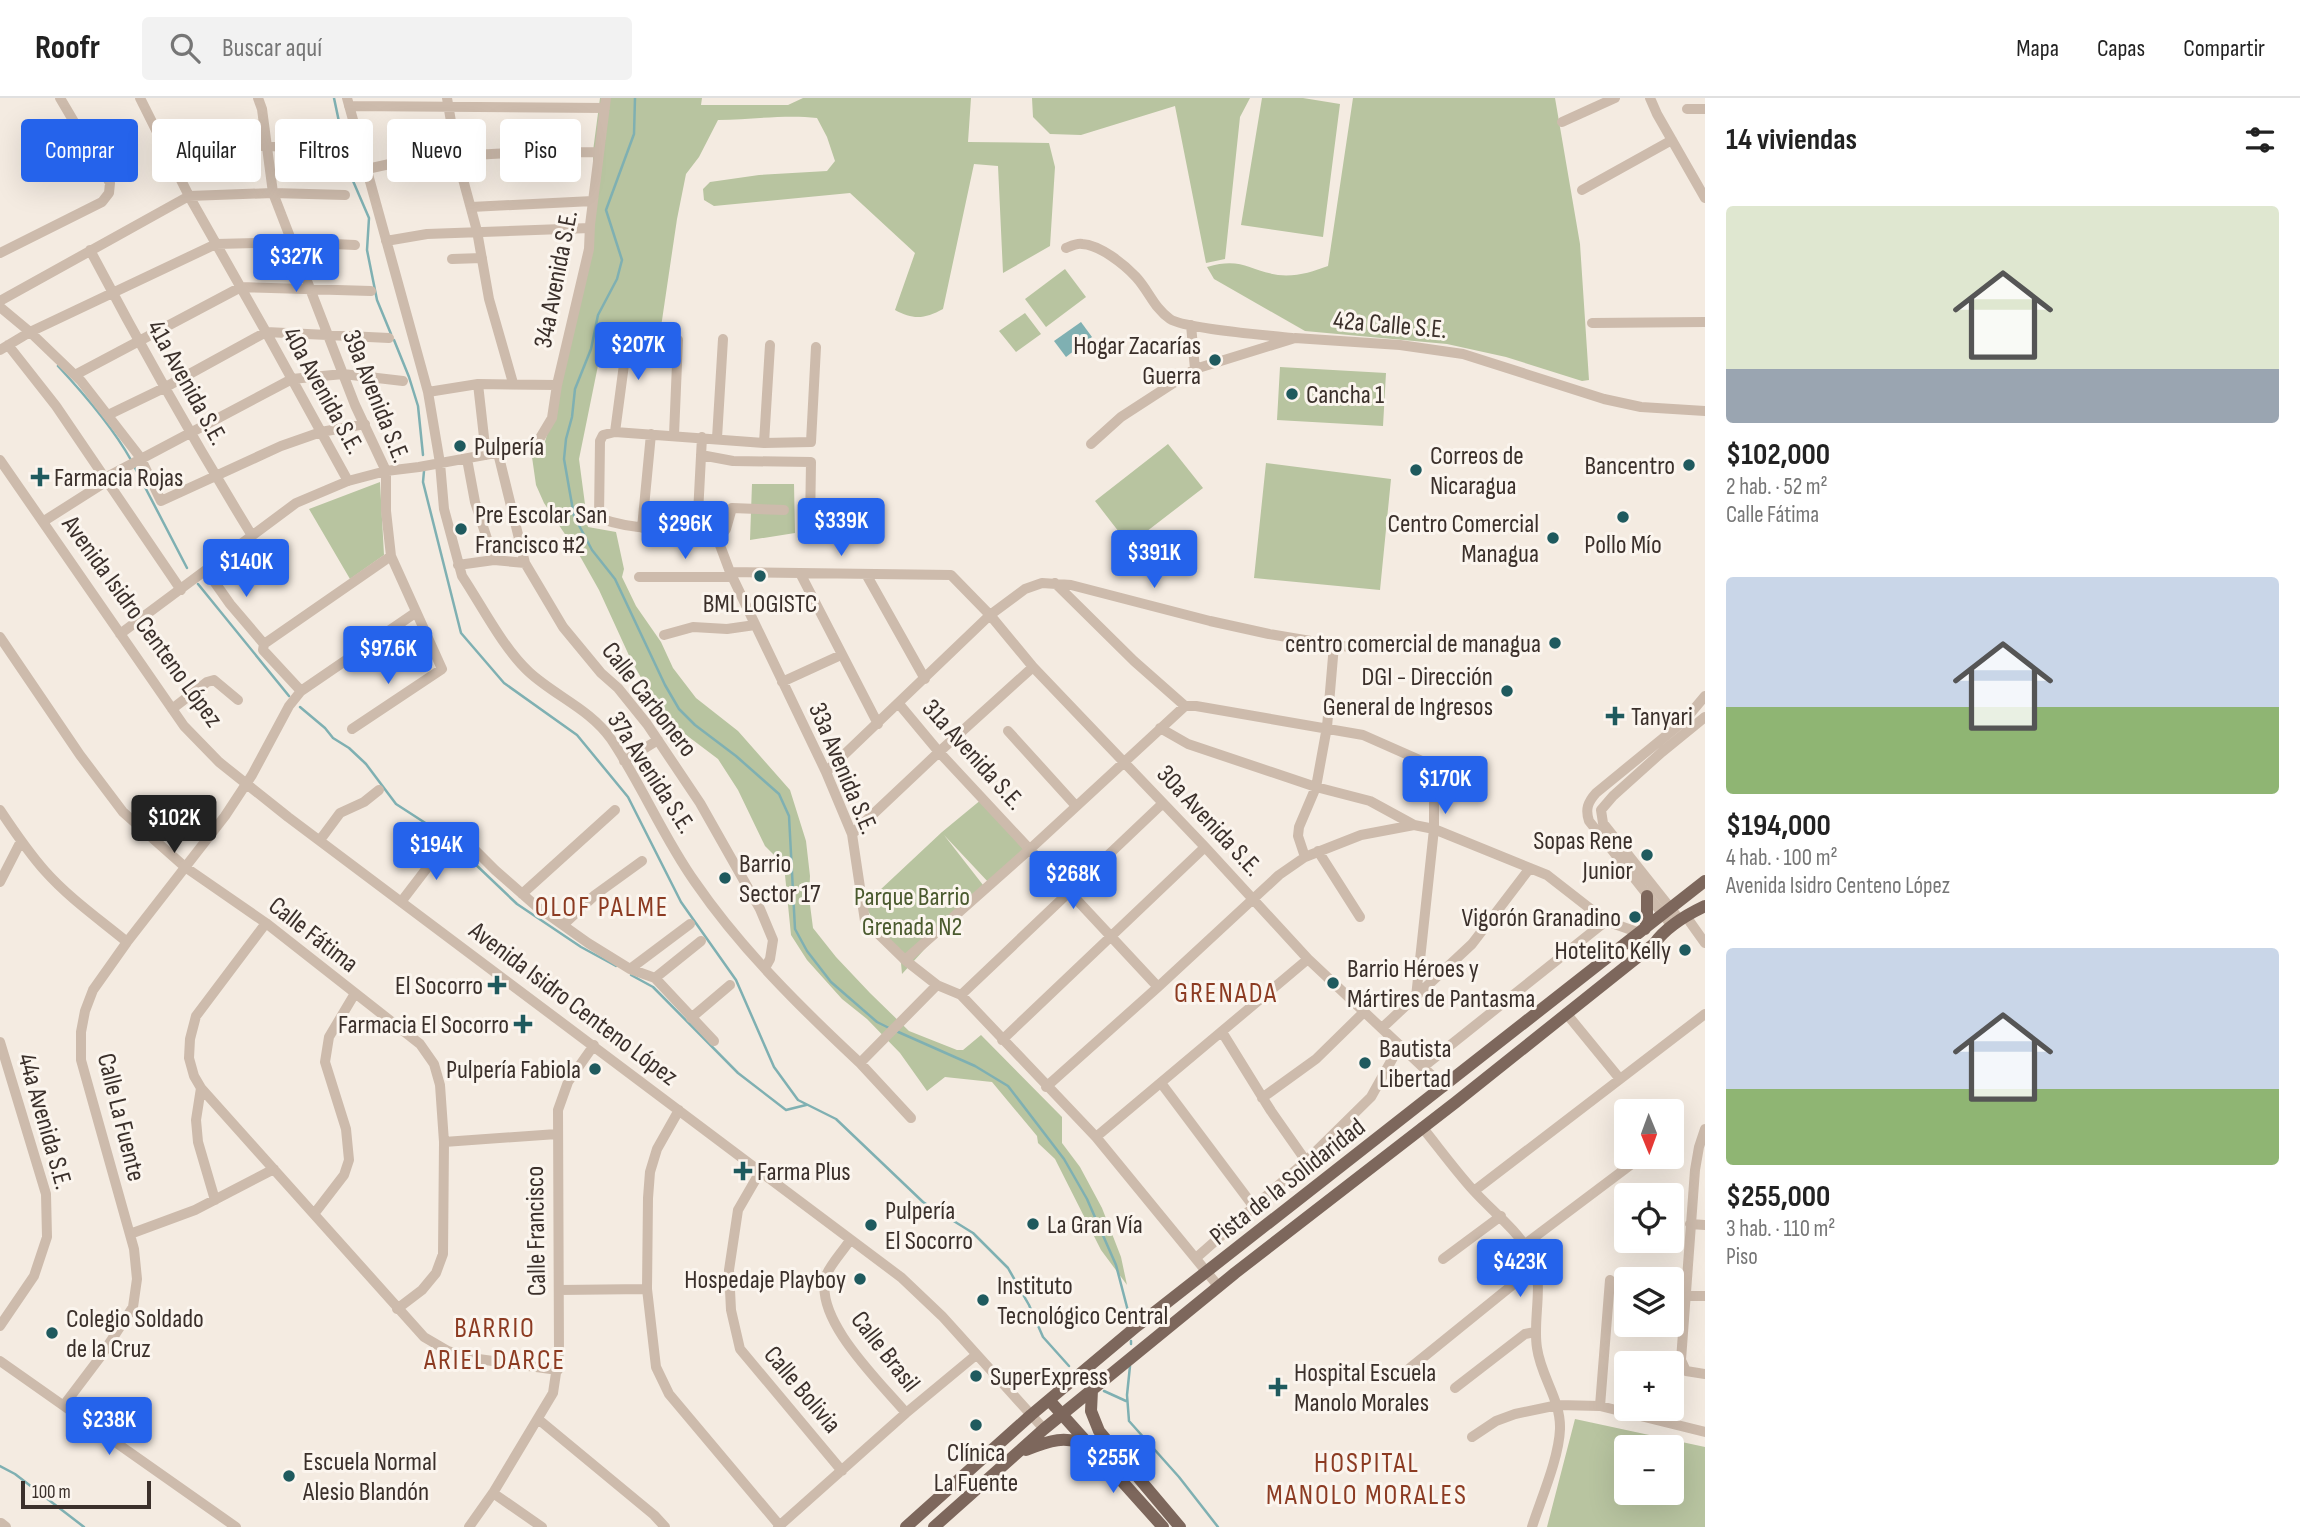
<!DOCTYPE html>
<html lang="es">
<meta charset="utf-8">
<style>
:root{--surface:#fff;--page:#f2f2f2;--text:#222;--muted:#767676;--line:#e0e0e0;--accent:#2563eb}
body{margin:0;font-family:"Sofia Sans Condensed",sans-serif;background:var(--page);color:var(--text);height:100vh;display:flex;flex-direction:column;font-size:26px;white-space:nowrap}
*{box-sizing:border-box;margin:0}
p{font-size:23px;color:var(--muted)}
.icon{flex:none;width:38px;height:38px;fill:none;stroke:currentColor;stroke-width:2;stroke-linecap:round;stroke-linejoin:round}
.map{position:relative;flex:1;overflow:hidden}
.side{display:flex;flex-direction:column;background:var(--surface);width:595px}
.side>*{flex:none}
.guide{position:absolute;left:21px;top:21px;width:665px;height:63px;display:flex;gap:14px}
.needle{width:46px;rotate:179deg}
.buttons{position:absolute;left:1614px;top:1001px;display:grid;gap:14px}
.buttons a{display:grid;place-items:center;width:70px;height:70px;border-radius:7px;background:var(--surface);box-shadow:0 7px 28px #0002;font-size:35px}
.scale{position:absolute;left:21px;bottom:18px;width:130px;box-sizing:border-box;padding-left:7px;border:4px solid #3b302b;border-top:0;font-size:19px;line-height:24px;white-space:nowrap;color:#3b302b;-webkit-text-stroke:5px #fbf5ee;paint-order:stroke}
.price{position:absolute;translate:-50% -60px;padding:0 16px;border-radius:7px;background:var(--accent);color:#fff;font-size:23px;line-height:46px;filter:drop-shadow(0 2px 4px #0008)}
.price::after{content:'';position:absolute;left:50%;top:42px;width:21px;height:16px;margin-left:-10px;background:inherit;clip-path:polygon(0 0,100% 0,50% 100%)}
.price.active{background:#222;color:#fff}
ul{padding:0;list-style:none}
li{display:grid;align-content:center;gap:14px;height:371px;padding:0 21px}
li span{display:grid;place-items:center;height:217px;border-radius:7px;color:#555}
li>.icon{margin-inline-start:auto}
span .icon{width:126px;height:126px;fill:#fffc;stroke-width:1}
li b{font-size:30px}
h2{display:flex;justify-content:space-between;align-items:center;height:84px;padding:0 21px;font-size:30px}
.tag{padding:0 24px;border-radius:7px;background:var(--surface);box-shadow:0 7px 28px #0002;font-size:24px;line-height:63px}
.tag.active{background:var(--accent);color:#fff}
header{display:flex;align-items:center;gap:42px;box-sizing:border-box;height:98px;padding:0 35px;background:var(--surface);border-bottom:2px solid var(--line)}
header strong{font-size:33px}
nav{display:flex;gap:38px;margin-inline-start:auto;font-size:24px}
.search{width:490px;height:63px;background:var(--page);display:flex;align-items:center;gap:18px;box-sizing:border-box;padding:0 24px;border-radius:7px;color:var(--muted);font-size:26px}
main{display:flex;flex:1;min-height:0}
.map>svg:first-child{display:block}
.green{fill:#b8c4a0;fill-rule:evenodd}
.water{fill:#7fb0b2}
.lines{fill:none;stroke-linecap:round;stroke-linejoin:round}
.stream{stroke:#7fb0b2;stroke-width:2.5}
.minor{stroke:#cdbbac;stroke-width:10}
.major{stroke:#7d675c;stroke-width:12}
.poi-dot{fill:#1f5a5e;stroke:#fbf5ee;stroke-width:2.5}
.labels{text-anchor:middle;stroke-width:6;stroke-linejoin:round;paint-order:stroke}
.street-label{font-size:26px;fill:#3b302b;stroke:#fbf5ee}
.poi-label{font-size:26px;fill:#3b302b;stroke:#fbf5ee;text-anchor:start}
.park-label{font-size:26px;fill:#4a5a2e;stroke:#fbf5ee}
.neighbourhood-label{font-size:28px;letter-spacing:2px;fill:#8c3b22;stroke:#fbf5ee}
</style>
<header>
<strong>Roofr</strong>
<div class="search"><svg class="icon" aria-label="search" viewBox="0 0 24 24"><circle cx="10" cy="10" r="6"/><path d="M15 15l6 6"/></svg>Buscar aquí</div>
<nav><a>Mapa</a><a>Capas</a><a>Compartir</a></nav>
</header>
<main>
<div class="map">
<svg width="1705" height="1429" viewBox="0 0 1705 1429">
<rect width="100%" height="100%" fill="#f4ebe1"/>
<path class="green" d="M600,0H702L701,7H788L803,0H971L968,44L1049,45L1055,69L1050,148L1003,175L998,68L974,66L943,211C925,221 913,222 895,212L915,155L850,95L714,108L704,102L703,91L710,84L759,77L827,73L835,63L827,39L817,20C785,16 751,22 718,22L699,59L686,76L677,121L661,229L605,233L579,361L588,429L616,434L624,471L622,479L636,508L661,544L673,570L696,600L738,633L790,692L806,743L810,778L809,799L813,830L836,859L870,895L909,933L957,952H963L981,937L1062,1019V1045L1080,1069L1102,1110L1121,1159L1127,1187L1101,1152L1055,1061L1038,1045L1037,1038L992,984L945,979L927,993L900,955L867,921L842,901L807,862L791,837L784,767L765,748L738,692L718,661L665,621L632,564L599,492L581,460L544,405L536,387L532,359L543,350L552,320L589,151L593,103V53Z
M1032,0H1250L1240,19L1225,161L1206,165L1175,8L1081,37L1050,36L1033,19Z
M1262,0H1303L1340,6L1323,139L1241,127Z
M1353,0H1555L1580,146L1589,282L1582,283L1506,259L1447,246L1305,233L1214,181L1207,169C1242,159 1247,172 1278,177C1296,179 1312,174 1328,168Z
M1065,171L1086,199L1046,229L1025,201Z
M1025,215L1041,236L1016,254L999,233Z
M1280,269L1386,275L1383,328L1277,322Z
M1168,346L1203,390L1129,447L1095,403Z
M1266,365L1391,381L1380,492L1254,480Z
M380,384L384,457L350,481L309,411Z
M752,386H794L795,435L750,442Z
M982,701L1029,752L990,786L944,737L983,787L902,876L901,865L864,807L942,734Z
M1575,1321L1705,1349V1429H1547ZM1626,1349H1671V1395H1626Z"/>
<path class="water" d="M1081,224L1092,239L1066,259L1054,243Z"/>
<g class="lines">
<path class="stream" d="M334,0L350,76L369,120L367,152L377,202L391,236
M635,0L634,36L606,112L622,162L617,181L598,217L591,251L575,291L572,319L566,341L564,361L574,418L592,452L615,481L665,587L679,611L695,627L736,658L779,696L789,718L795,831L807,853L831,884L877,924L889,930
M394,242L409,279L418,308L423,357
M58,268C85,297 112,328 131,362
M134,368L187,470
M424,373L423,384L461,535L504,585L577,637L628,699L681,804L736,882L774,969L798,1002L836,1021L923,1104L973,1135L1008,1170L1029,1207L1043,1239L1069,1268
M198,486L289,598
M300,609L325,630L333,640L349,650L366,666L396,706L447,739
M452,744L517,806L581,849L616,868
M631,877L653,889L738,975L786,1012L806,1007
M896,933L975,968L1008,988L1064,1061L1087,1101L1116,1167L1128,1213
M1131,1243V1246
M1130,1268L1127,1297L1129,1323L1179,1379L1218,1429
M1104,1293L1126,1303
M0,1368L15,1376L84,1429"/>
<path class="minor" d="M140,0L189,98L266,234L348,383
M258,0L262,11L273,95L355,307L386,373V413L391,458L442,571L352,631
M347,0L428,294L440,365L444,411L462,478C482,508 503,550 529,574C555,598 590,611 611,641C642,687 663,739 695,784C741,851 801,910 860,965L937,887
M447,0L457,59L477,133L489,201L513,285
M1650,0L1657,16L1705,100
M349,8L605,10
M1687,11H1705
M1562,24L1615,0
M160,45L338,50
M367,71L417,60L512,55L598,54
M1582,92L1672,42
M471,109L593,103
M386,143L427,136L590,130
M1066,150C1071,148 1077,145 1082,146C1100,147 1124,166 1136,179C1149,193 1154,210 1170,221C1185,231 1268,237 1292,240
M90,152C141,249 194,343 251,436
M0,155L102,104L109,95L110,85L60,0
M452,161L482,160
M0,203L189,98L273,95L345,97
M0,209L30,234L81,283L140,359L161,403L281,348L321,334L365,326
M1592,225L1705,224
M1191,227L1195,271
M8,247L56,308L181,492
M0,252L30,234L216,146L292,144L355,147
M75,277L241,189L371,193
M478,286L486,357
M428,294L478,286L557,287
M108,317L164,290L266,234L389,240
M615,334L629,229
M674,337L678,242
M702,339L698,416L701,426L718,442L730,474L826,674L852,736L865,823L905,862L937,887L961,897L1096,1039L1219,1189
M717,340L723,241
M764,345L770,247
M1091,346L1121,319L1195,271L1295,240L1400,247L1463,256L1604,301L1641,309L1705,313
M498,355L525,465L563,529L601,575L618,590L647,626L700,705L760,811L773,842L770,861L765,870
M701,357L733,363L811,364L810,429
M467,361L475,404L494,462
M0,362L184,628L219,664L288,719L902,1180L942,1218L1044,1331
M105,380L292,281L343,276L403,283
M44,423L107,383
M701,426C665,432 633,432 599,420L600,343L603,337L615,334L764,345L811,344L816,249
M642,430L651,336
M718,442L726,431L732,410L784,412
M458,467L494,462L525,465
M206,472L230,506L264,546L263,552L301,593
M730,474L951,477L990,517L1033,569L1205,749L1308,861L1444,989
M800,475L878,626
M866,476L925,581
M639,479H732
M1055,485L1134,563L1185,608
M120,536L296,405L348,383L386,373L419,369L523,350L540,340L552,320L557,287L589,151L590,127L606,0
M664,537L693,529L727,531L755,527
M0,539L80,657L123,714L185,769L266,825L420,946L434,966L440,987L444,1044L443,1156L436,1175L422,1192L397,1211
M264,546L391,458
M782,584L841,557
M899,606L939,654L1158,889
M172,611L207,584L214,582L238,602
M1160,630L1188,646L1316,689L1370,703L1414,727
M1008,633L1076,708
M624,663L658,642
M826,674L990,517L1025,491L1042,485L1071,487L1210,523L1269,536L1334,547
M0,712C14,733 28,754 45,773C69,800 99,821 127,844
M852,736L939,654L1033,569
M320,742L340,715L364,704L379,692
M1318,753L1360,819
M1305,759L1298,738L1299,729L1316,689L1327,629L1334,547L1367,551
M0,784L21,743
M522,796L615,712
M401,804L453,736H459L495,772L536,808L588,845L630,871L655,880L714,943
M1680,822L1603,725L1601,712L1613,698L1662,654L1705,619
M1690,824L1705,845
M266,825L196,918L190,941L189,960L194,978L201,990L424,1239L448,1253L471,1260L558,1272
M563,827L595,797L642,763
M1672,828L1589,723C1585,711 1588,704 1596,695L1684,623L1705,598
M905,862L1029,752L1185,608H1196L1363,637L1431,667L1434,675V731L1416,899
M630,871L690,826
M655,880L701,843
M961,897L1163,705
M1566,915L1620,981
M691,920L730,887
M1382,930L1472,846L1530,770
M1222,934L1271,1013L1306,1063
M1002,942L1205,749
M0,944L46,1096L47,1139L34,1178L0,1228
M860,965L911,1020
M1423,969L1606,823
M1161,985L1254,1109
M1046,989L1158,889L1279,777L1305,759L1361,737L1414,727L1434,731L1547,777L1606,823L1640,835
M201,990L196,1022L198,1044L215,1102
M1262,1000L1316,961L1364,914
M679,1012L657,1051L650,1074L648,1100L647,1191L656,1269L669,1296L780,1428
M1422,1029C1439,1050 1455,1072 1473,1092C1492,1113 1515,1130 1530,1155C1546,1182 1532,1220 1537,1250C1541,1279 1561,1302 1560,1331C1559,1360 1541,1401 1532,1429
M1705,1031L1699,1049L1695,1072L1681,1262L1686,1273L1705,1276
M1096,1039L1308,861
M444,1044L557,1036
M760,1074L738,1112L729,1172L731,1212L740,1251L842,1373
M1474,1093L1705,916
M314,1116L344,1077L349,1062L346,1031L325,964L329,939L354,897
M1690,1126L1705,1127
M130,1136L195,1112L274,1071
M850,1142C844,1152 829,1168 826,1178C813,1221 880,1284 906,1315
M1524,1147L1641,1059
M1196,1160L1306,1063L1371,999L1400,947
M1443,1161L1501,1118
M559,1192L647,1191
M1687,1198H1705
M0,1263L236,1429
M1410,1270L1536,1168
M1455,1290L1525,1236L1535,1234
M64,1307L101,1258L133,1209L137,1181L134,1151L81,962V934L85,913L93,892L127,844L225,718L252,677L289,608L301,593L415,515
M1600,1308L1610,1182
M538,1321L654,1417L665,1429
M1472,1339L1496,1323L1515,1316L1558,1307L1600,1308L1705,1334
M493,1395L542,1429
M1,1425L6,1429
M469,1429L493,1395L553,1295L559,1255L558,1012L568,984L594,947
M778,1429L906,1315L976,1257"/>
<path class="major" d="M1645,831L1647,822V798
M1092,1292L1091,1313L1099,1333L1180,1429
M1049,1302L1163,1429
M1026,1352C1048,1343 1067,1336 1089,1349
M906,1429L1031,1317L1137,1228L1705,783
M934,1429L1044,1331L1235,1175L1456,1004L1654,846C1666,829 1686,817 1705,808"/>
</g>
<g class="poi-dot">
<circle cx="1215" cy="262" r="7"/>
<circle cx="1292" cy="296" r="7"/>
<circle cx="460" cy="348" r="7"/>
<circle cx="1689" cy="367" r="7"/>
<circle cx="1416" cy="372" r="7"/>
<path d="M36.5 368.5h7v7h7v7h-7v7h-7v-7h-7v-7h7z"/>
<circle cx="1623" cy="419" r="7"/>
<circle cx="461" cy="431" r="7"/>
<circle cx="1553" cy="440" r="7"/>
<circle cx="760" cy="478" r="7"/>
<circle cx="1555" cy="545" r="7"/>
<circle cx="1507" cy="593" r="7"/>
<path d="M1611.5 607.5h7v7h7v7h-7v7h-7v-7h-7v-7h7z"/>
<circle cx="1647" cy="757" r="7"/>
<circle cx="725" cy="780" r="7"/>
<circle cx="1635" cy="819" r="7"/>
<circle cx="1685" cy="852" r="7"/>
<circle cx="1333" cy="885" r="7"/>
<path d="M493.5 876.5h7v7h7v7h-7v7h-7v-7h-7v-7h7z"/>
<path d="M519.5 915.5h7v7h7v7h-7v7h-7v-7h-7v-7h7z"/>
<circle cx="1365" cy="965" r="7"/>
<circle cx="595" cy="971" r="7"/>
<path d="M739.5 1062.5h7v7h7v7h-7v7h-7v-7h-7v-7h7z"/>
<circle cx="1033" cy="1126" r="7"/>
<circle cx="871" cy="1127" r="7"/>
<circle cx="860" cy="1181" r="7"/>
<circle cx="983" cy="1202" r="7"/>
<circle cx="52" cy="1235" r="7"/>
<circle cx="976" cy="1278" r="7"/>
<path d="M1274.5 1278.5h7v7h7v7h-7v7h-7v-7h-7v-7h7z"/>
<circle cx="976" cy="1327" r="7"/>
<circle cx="289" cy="1378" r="7"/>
</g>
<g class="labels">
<g class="street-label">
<text transform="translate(555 181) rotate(-79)" y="9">34a Avenida S.E.</text>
<text transform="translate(1390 226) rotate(5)" y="9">42a Calle S.E.</text>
<text transform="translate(188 284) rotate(61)" y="9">41a Avenida S.E.</text>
<text transform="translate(324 292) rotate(61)" y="9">40a Avenida S.E.</text>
<text transform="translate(377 298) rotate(68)" y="9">39a Avenida S.E.</text>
<text transform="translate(143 523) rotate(54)" y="9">Avenida Isidro Centeno López</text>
<text transform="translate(650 601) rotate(52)" y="9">Calle Carbonero</text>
<text transform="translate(974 656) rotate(48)" y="9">31a Avenida S.E.</text>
<text transform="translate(844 670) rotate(67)" y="9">33a Avenida S.E.</text>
<text transform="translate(652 674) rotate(57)" y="9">37a Avenida S.E.</text>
<text transform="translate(1210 722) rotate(47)" y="9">30a Avenida S.E.</text>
<text transform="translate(314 836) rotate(38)" y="9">Calle Fátima</text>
<text transform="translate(574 905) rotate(37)" y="9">Avenida Isidro Centeno López</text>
<text transform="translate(122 1019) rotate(76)" y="9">Calle La Fuente</text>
<text transform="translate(46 1023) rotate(74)" y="9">44a Avenida S.E.</text>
<text transform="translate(1287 1083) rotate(-38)" y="9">Pista de la Solidaridad</text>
<text transform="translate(535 1133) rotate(-91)" y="9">Calle Francisco</text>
<text transform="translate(886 1253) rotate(52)" y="9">Calle Brasil</text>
<text transform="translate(803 1291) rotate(50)" y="9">Calle Bolivia</text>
</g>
<g class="poi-label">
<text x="1201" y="256" text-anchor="end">Hogar Zacarías<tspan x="1201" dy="30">Guerra</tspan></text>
<text x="1306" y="305">Cancha 1</text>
<text x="474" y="357">Pulpería</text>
<text x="1430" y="366">Correos de<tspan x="1430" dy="30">Nicaragua</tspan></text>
<text x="1675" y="376" text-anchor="end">Bancentro</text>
<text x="54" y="388">Farmacia Rojas</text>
<text x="475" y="425">Pre Escolar San<tspan x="475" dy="30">Francisco #2</tspan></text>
<text x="1539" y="434" text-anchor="end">Centro Comercial<tspan x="1539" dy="30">Managua</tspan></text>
<text x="1623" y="455" text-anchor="middle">Pollo Mío</text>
<text x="760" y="514" text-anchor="middle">BML LOGISTC</text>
<text x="1541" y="554" text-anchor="end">centro comercial de managua</text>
<text x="1493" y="587" text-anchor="end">DGI - Dirección<tspan x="1493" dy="30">General de Ingresos</tspan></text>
<text x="1631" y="627">Tanyari</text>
<text x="1633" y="751" text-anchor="end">Sopas Rene<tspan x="1633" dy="30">Junior</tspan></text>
<text x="739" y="774">Barrio<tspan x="739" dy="30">Sector 17</tspan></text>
<text x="1621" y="828" text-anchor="end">Vigorón Granadino</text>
<text x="1671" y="861" text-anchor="end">Hotelito Kelly</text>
<text x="1347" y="879">Barrio Héroes y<tspan x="1347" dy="30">Mártires de Pantasma</tspan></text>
<text x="483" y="896" text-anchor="end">El Socorro</text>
<text x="509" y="935" text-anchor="end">Farmacia El Socorro</text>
<text x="1379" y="959">Bautista<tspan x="1379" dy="30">Libertad</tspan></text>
<text x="581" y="980" text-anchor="end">Pulpería Fabiola</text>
<text x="757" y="1082">Farma Plus</text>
<text x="885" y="1121">Pulpería<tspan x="885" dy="30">El Socorro</tspan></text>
<text x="1047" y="1135">La Gran Vía</text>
<text x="846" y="1190" text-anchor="end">Hospedaje Playboy</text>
<text x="997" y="1196">Instituto<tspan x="997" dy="30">Tecnológico Central</tspan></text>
<text x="66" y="1229">Colegio Soldado<tspan x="66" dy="30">de la Cruz</tspan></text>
<text x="1294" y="1283">Hospital Escuela<tspan x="1294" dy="30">Manolo Morales</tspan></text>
<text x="990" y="1287">SuperExpress</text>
<text x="976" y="1363" text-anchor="middle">Clínica<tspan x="976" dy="30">La Fuente</tspan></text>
<text x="303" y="1372">Escuela Normal<tspan x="303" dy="30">Alesio Blandón</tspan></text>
</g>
<g class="park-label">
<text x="912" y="807">Parque Barrio<tspan x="912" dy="30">Grenada N2</tspan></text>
</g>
<g class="neighbourhood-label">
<text x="602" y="818">OLOF PALME</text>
<text x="1226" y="904">GRENADA</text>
<text x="495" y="1239">BARRIO<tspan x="495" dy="32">ARIEL DARCE</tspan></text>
<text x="1367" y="1374">HOSPITAL<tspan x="1367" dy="32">MANOLO MORALES</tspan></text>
</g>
</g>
</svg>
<div class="buttons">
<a><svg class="needle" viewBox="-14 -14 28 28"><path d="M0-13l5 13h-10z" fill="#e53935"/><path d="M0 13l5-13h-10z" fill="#767676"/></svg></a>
<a><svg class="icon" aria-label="locate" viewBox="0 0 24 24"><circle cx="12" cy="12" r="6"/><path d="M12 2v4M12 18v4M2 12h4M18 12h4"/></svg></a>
<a><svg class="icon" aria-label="layers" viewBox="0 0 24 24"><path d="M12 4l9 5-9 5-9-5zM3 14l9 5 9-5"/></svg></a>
<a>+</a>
<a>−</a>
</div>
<div class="scale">100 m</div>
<b class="price" style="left:296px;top:196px">$327K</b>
<b class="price" style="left:638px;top:284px">$207K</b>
<b class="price" style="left:841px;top:460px">$339K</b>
<b class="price" style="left:685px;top:463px">$296K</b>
<b class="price" style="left:1154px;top:492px">$391K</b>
<b class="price" style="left:246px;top:501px">$140K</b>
<b class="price" style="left:388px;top:588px">$97.6K</b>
<b class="price" style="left:1445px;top:718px">$170K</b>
<b class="price active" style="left:174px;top:757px">$102K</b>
<b class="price" style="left:436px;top:784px">$194K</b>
<b class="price" style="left:1073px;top:813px">$268K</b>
<b class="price" style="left:1520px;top:1201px">$423K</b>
<b class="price" style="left:109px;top:1359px">$238K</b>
<b class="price" style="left:1113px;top:1397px">$255K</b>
<div class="guide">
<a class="tag active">Comprar</a>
<a class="tag">Alquilar</a>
<a class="tag">Filtros</a>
<a class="tag">Nuevo</a>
<a class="tag">Piso</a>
</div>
</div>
<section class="side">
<h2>14 viviendas<svg class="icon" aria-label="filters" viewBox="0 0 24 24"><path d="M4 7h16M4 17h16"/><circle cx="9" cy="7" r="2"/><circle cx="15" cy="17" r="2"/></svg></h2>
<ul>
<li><span style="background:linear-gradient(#dfe7d0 75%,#9aa5b1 0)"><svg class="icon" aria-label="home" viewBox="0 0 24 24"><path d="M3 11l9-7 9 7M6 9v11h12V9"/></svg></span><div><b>$102,000</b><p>2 hab. · 52 m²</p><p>Calle Fátima</p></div></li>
<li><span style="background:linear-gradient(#c9d6e8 60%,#8fb573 0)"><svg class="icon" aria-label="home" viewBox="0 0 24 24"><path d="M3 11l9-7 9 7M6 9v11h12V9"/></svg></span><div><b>$194,000</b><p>4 hab. · 100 m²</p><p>Avenida Isidro Centeno López</p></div></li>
<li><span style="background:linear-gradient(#c9d6e8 65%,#8fb573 0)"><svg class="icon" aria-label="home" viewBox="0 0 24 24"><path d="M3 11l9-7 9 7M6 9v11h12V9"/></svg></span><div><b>$255,000</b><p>3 hab. · 110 m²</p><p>Piso</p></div></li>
</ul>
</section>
</main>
